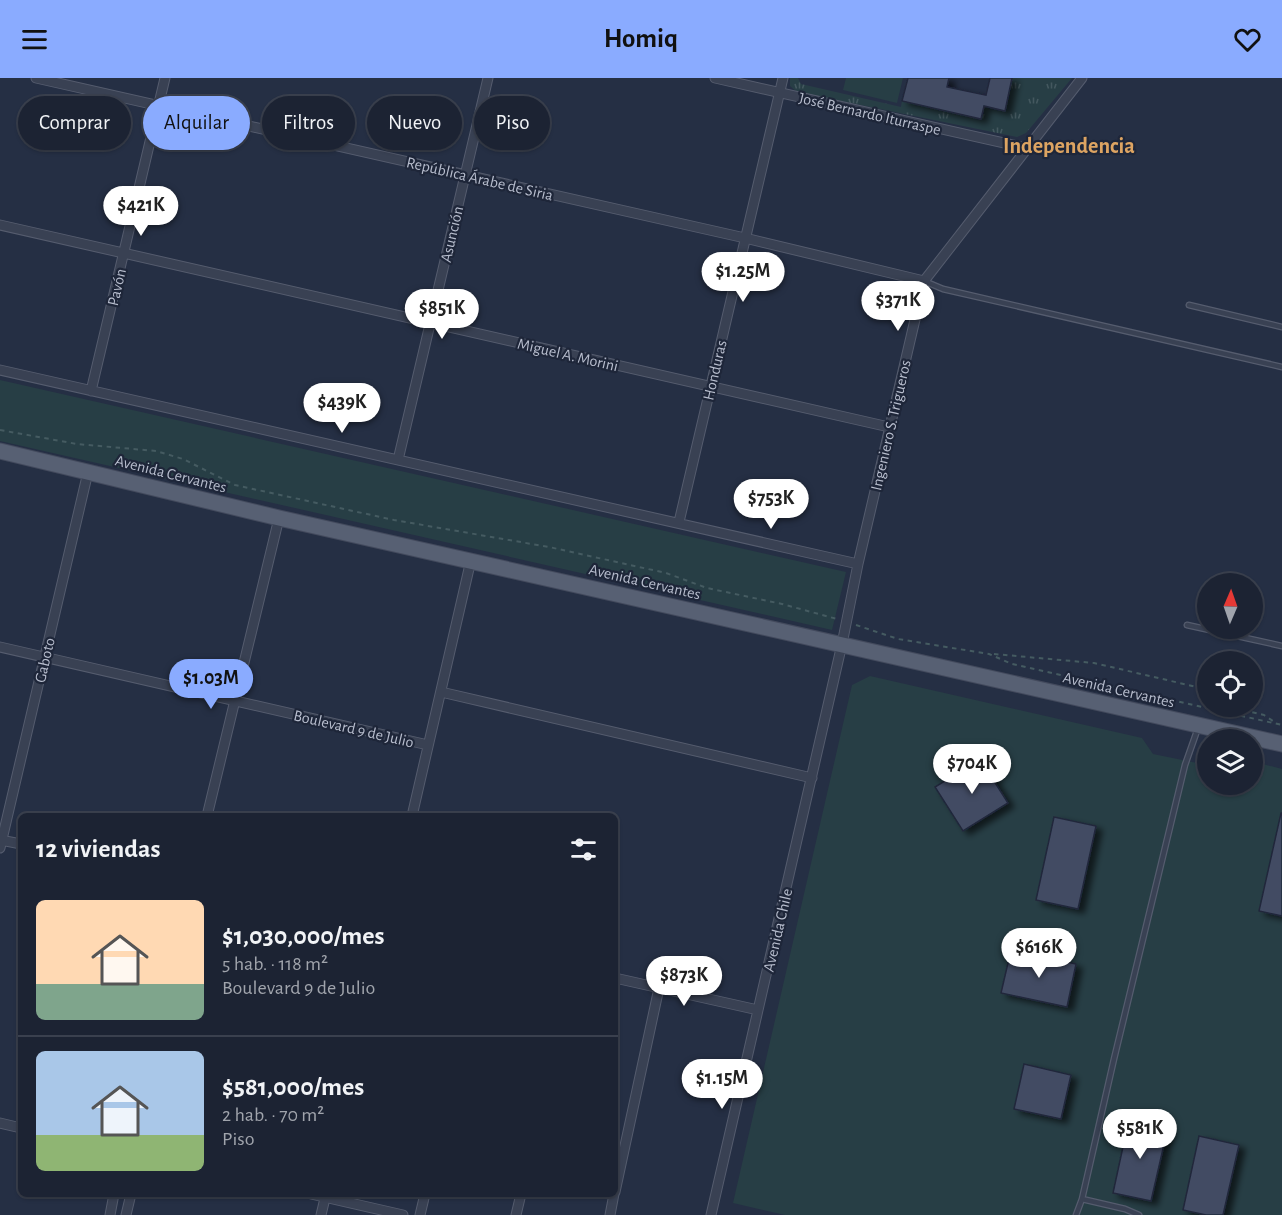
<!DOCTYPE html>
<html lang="es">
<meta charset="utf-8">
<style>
:root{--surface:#1c2333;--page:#252b3b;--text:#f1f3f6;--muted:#a0a4ac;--line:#3a404e;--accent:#8aabff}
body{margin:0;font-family:"Alegreya Sans",sans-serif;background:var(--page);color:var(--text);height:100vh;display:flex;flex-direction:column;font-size:22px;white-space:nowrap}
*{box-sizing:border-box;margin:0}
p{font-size:20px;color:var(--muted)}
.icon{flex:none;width:33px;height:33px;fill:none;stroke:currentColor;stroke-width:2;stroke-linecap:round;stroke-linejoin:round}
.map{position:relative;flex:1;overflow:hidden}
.side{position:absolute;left:18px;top:735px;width:600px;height:384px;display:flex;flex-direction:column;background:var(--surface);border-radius:9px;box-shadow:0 2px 4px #0004,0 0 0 2px var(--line)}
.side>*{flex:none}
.guide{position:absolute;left:18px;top:18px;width:600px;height:54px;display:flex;gap:12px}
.needle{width:39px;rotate:2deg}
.fabs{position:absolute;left:1197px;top:495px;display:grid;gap:12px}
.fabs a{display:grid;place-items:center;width:66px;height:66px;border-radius:50%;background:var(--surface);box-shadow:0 2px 4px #0004,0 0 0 2px var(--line);font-size:30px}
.price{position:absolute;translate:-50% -51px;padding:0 14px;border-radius:21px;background:#fff;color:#222;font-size:20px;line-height:39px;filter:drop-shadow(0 2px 3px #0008)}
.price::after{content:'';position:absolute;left:50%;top:36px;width:18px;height:14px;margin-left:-9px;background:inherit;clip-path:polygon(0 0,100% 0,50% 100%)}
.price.on{background:var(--accent);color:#111}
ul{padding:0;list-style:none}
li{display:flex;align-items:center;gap:18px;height:150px;padding:0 18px}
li+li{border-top:2px solid var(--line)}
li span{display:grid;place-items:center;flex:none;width:168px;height:120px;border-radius:9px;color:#555}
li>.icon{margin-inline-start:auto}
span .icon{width:72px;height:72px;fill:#fffc;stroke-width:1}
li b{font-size:26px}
h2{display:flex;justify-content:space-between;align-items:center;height:72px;padding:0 18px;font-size:26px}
.pill{padding:0 21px;border-radius:27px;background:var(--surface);box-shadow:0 2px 4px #0004,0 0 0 2px var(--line);font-size:21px;line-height:54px}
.pill.on{background:var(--accent);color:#111}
header{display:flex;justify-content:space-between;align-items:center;height:78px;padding:0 18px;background:var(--accent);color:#111;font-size:27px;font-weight:700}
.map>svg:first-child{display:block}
.grass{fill:url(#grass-tufts)}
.park{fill:#273e45}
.building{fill:#424b64;stroke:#20283b;stroke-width:1.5;filter:url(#shadow)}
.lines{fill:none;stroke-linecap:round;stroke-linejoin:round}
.lane-casing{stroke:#555c6e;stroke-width:7}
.street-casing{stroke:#555c6e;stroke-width:11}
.primary-casing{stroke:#434a5d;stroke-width:17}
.path{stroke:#455b61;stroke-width:2;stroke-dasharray:4.5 4.5;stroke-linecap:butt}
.lane{stroke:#394153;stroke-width:4.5}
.street{stroke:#394153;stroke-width:9}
.primary{stroke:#576073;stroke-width:15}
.labels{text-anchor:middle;stroke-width:4.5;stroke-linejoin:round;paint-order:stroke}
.street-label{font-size:16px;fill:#b7bdcd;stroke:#1e2639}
.district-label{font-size:22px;font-weight:bold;fill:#dda462;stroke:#1e2639}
</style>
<header><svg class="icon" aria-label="menu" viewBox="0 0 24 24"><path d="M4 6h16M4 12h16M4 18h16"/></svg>Homiq<svg class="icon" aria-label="heart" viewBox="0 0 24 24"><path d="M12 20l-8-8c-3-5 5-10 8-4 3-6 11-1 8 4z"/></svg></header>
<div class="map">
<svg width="1282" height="1137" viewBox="0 0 1282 1137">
<defs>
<pattern id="grass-tufts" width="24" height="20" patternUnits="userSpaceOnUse" patternTransform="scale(1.5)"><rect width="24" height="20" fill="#273e45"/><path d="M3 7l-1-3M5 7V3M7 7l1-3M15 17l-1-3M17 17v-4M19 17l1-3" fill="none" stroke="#44585f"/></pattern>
<filter id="shadow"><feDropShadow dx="6" dy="4" stdDeviation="3" flood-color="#0009"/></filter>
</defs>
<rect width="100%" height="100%" fill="#252f44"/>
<path class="grass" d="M790,0H798L801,6L901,29L902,23L981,41L984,28L1005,32L1012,0H1072L1026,55L1017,59L797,14L790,8Z"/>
<path class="park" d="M846,0H903L897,25L843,12Z
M0,302L846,494L832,552L0,363Z
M870,598L1142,660L1153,676L1207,687L1208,706H1252L1253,688L1259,685L1282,691V1137H785L733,1125L852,607Z"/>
<path class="building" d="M908,0H949L947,9L986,17L990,0H1012L1005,33L984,28L981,41L902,23Z
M980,681L1008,725L963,753L935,709Z
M1281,735H1282V838L1259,833Z
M1054,739L1096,748L1078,831L1036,822Z
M1011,872L1076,886L1067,929L1001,915Z
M1024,986L1071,997L1061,1041L1014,1031Z
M1129,1041L1168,1049L1151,1123L1113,1115Z
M1199,1058L1239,1067L1223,1137H1206L1183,1132Z"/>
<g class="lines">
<defs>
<path id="lane" d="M924,203L943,211L1282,289
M1189,227L1282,249
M1187,547L1282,568
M1082,1121L1125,1131L1139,1137
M1076,1137L1082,1121L1114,981L1185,687L1198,650"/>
<path id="street" d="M36,0L745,160L924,203
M715,0L1026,70
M0,147L889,349
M0,292L858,486
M91,313L165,0
M398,382L488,0
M679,444L783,0
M0,569L428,667
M441,614L812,700
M207,738L279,440
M412,738L471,482
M0,762L21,766
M0,770L88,394
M615,900L758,932
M0,1045L21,1050
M615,1114L659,910
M311,1116L403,1137
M110,1137L114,1116
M126,1137L131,1116
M321,1137L326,1116
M420,1137L425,1116
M516,1137L521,1116
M610,1137L614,1116
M711,1137L842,566L858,486L924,203L1082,0"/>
<path id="primary" d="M0,373L279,440L1282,666"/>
</defs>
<use href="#lane" class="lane-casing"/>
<use href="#street" class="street-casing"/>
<use href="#primary" class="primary-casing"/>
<path class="path" d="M0,352L77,366L156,373L183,381L235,407L394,442L549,469L666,495L707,510L782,526L837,541
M856,547L898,561L989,576L1012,586L1282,647
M994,576L1094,585L1201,610L1208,620
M1226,628L1264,637L1273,643"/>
<use href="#lane" class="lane"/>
<use href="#street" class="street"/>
<use href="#primary" class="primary"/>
</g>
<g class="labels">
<g class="street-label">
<text transform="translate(870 35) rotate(13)" y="6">José Bernardo Iturraspe</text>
<text transform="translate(480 100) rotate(13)" y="6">República Árabe de Siria</text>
<text transform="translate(451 156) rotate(-77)" y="6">Asunción</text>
<text transform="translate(116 209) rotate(-77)" y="6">Pavón</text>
<text transform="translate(568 276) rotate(13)" y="6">Miguel A. Morini</text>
<text transform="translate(714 292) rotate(-77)" y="6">Honduras</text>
<text transform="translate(890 347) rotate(-77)" y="6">Ingeniero S. Trigueros</text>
<text transform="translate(171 395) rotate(14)" y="6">Avenida Cervantes</text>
<text transform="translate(645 503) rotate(13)" y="6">Avenida Cervantes</text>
<text transform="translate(44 582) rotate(-77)" y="6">Gaboto</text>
<text transform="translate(1119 611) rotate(13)" y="6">Avenida Cervantes</text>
<text transform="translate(354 650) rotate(13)" y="6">Boulevard 9 de Julio</text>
<text transform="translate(777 852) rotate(-77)" y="6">Avenida Chile</text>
</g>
<g class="district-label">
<text x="1069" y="75">Independencia</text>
</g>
</g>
</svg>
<div class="fabs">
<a><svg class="needle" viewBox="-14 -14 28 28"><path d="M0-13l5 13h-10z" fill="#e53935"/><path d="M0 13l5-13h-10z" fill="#a0a4ac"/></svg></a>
<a><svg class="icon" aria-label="locate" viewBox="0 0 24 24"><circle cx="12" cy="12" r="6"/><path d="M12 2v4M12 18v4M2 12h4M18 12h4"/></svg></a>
<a><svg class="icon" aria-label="layers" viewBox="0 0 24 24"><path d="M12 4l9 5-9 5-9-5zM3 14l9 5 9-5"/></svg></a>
</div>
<b class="price" style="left:141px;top:159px">$421K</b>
<b class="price" style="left:743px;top:225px">$1.25M</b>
<b class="price" style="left:898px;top:254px">$371K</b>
<b class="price" style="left:442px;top:262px">$851K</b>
<b class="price" style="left:342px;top:356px">$439K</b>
<b class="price" style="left:771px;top:452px">$753K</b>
<b class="price on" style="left:211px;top:632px">$1.03M</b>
<b class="price" style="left:972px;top:717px">$704K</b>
<b class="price" style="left:1039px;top:901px">$616K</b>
<b class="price" style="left:684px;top:929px">$873K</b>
<b class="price" style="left:722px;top:1032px">$1.15M</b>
<b class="price" style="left:1140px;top:1082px">$581K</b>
<div class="guide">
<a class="pill">Comprar</a>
<a class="pill on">Alquilar</a>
<a class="pill">Filtros</a>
<a class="pill">Nuevo</a>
<a class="pill">Piso</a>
</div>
<section class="side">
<h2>12 viviendas<svg class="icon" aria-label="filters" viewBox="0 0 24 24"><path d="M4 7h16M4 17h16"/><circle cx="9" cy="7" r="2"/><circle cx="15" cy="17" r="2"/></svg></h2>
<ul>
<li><span style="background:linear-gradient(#ffd9b3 70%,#7fa58c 0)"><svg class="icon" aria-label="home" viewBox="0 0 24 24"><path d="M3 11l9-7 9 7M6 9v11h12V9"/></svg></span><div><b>$1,030,000/mes</b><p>5 hab. · 118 m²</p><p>Boulevard 9 de Julio</p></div></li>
<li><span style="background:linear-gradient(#a9c7e8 70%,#8fb573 0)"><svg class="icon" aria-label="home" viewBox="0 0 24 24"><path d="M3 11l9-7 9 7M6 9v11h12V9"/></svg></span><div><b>$581,000/mes</b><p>2 hab. · 70 m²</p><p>Piso</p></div></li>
</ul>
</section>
</div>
